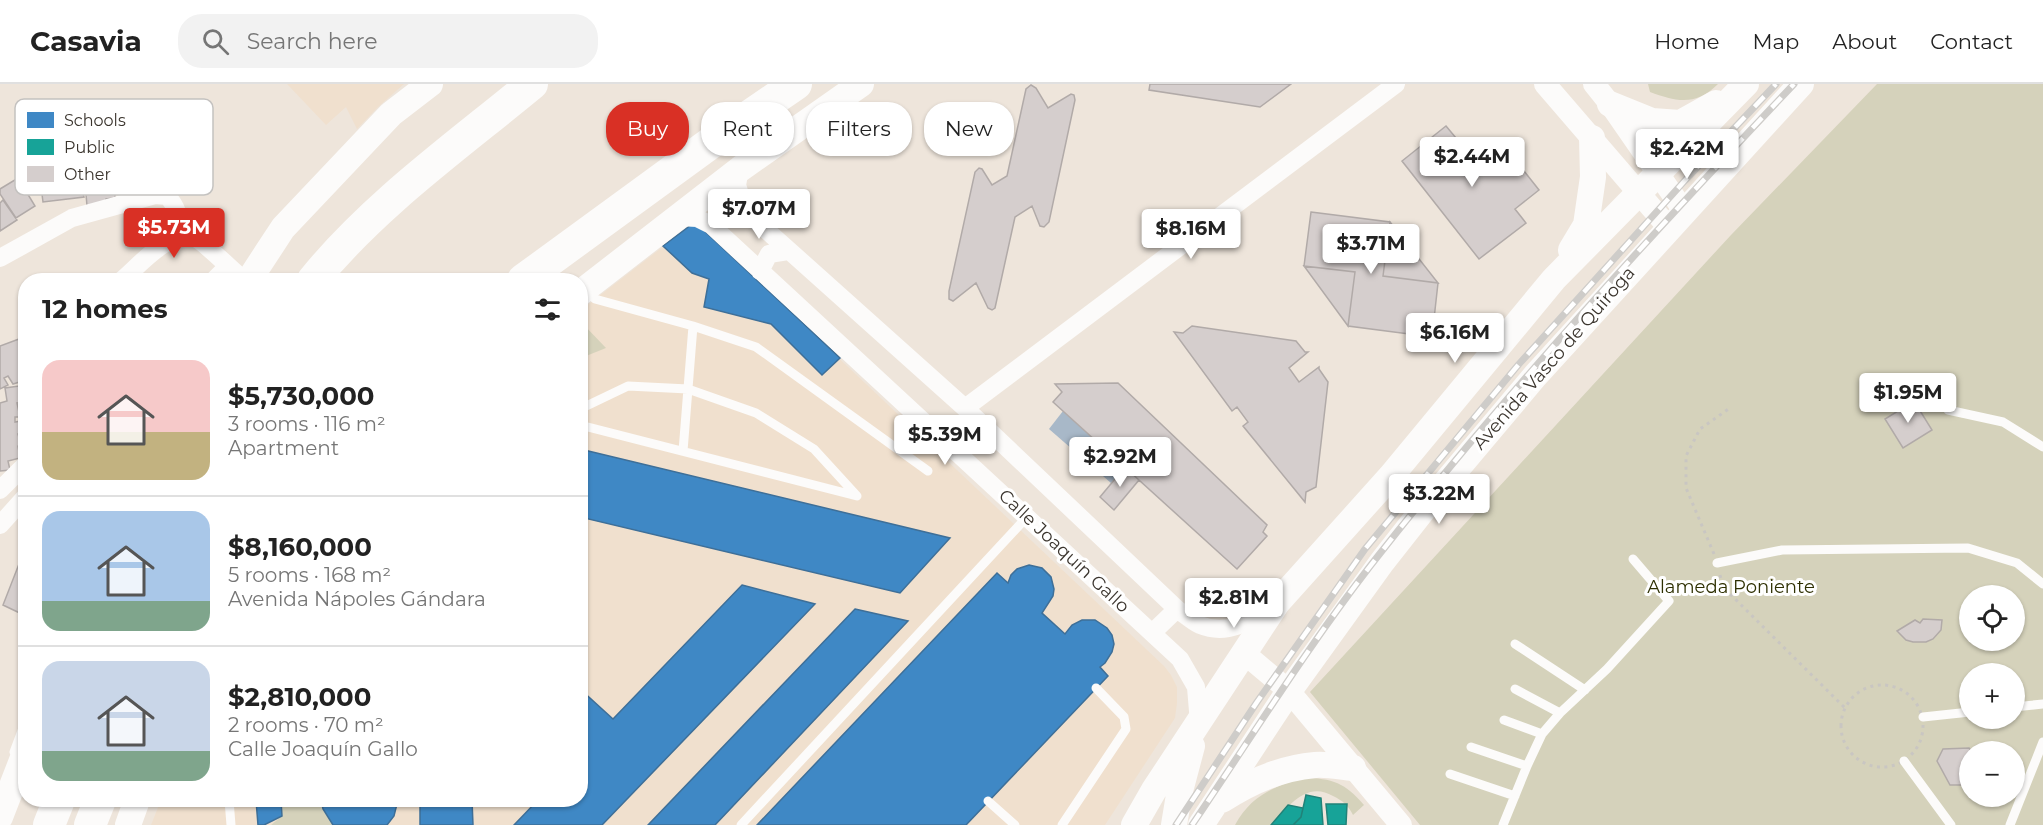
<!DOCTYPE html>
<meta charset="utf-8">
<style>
:root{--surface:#fff;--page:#f2f2f2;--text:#222;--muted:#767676;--line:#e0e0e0;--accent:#d93025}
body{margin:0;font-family:Montserrat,sans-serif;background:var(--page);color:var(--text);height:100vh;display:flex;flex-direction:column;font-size:22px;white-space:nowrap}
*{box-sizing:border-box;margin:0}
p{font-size:20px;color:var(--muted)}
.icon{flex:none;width:33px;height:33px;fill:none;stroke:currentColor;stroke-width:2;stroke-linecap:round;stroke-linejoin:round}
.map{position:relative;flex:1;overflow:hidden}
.details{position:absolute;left:18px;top:189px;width:570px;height:534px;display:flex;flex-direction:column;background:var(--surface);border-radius:24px;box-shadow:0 2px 4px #0004}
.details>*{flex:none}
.banner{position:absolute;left:606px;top:18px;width:570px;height:54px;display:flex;gap:12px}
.fabs{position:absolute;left:1959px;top:501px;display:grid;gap:12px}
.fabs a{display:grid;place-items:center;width:66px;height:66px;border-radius:50%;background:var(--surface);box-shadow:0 2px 4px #0004;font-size:30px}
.price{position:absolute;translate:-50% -51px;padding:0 14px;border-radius:6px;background:#fff;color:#222;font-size:20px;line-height:39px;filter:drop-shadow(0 2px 3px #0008)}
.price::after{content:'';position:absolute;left:50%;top:36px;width:18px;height:14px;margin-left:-9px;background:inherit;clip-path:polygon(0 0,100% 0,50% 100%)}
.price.current{background:var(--accent);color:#fff}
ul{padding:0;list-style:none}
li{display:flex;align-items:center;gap:18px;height:150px;padding:0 24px}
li+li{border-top:2px solid var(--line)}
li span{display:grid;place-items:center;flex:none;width:168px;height:120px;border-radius:18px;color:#555}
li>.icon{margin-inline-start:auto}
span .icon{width:72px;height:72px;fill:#fffc;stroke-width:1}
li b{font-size:26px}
h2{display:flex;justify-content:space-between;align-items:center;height:72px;padding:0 24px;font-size:26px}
.chip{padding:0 21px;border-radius:24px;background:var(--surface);box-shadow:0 2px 4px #0004;font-size:21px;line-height:54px}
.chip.current{background:var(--accent);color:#fff}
header{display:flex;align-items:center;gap:36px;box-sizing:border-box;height:84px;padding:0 30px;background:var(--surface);border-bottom:2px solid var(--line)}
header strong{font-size:28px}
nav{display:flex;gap:33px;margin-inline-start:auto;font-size:21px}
.search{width:420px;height:54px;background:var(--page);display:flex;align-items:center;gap:15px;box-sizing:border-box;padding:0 21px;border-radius:24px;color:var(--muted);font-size:22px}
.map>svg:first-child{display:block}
.built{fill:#f0e0ce}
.green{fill:#d5d2bb;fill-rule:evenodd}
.water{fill:#a8b8c8}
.schools{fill:#3f88c5;stroke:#3e6f98;stroke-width:1.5}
.public{fill:#17a398;stroke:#228278;stroke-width:1.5}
.building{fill:#d5cecd;stroke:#b1aaa8;stroke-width:1.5}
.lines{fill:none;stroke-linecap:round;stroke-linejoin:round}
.path{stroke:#c9c6c2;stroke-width:3;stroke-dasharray:3 4.5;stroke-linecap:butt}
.service{stroke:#fcfbfa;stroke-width:9}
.minor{stroke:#fcfbfa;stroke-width:18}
.tertiary{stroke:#fcfbfa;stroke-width:22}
.secondary{stroke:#fcfbfa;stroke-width:26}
.motorway{stroke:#fcfbfa;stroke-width:32}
.rail-casing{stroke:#ceccc9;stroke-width:7}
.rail{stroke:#fff;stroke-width:4.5;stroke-dasharray:14;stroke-linecap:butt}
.labels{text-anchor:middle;stroke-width:6;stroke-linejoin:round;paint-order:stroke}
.street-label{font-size:18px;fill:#3b352e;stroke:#fff}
.park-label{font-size:18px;fill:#2e3002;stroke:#fff}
.key{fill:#fff;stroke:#c4c2c0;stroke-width:1.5}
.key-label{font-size:16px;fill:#3b352e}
</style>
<header>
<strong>Casavia</strong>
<div class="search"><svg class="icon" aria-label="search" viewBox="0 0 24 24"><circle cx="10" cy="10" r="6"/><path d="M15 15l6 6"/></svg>Search here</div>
<nav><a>Home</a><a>Map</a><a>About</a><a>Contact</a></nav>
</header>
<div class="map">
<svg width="2043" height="741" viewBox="0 0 2043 741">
<rect width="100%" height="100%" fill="#eee5db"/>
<path class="built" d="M287,0H404L378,23L357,45L346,23L326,41Z
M695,138L1164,582L1171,591L1177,603V619L1175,634L1105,741H151L161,716H580L581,226Z"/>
<path class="green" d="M1648,0H1718C1696,22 1677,18 1650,8Z
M1877,0H2043V741H1420L1310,608L1731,151ZM1970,512H2014V556H1970ZM1970,590H2014V634H1970ZM1970,668H2014V712H1970Z
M582,239L606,264L581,274L580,240Z
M1303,694C1333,694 1345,699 1364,721L1353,731C1348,721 1343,717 1333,712C1307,696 1287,723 1271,741H1235C1251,712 1272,703 1303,694Z
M281,716H321L323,726L333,741H271L282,732Z"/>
<path class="water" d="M1063,327L1125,383L1111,399L1049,345Z"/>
<path class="schools" d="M695,138L840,274L822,291L771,240L704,223L709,195L692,189L663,162Z
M580,365L950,454L900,509L580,433Z
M1029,481L1042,484L1051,493L1054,505L1053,512L1042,529L1065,550L1072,541L1082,536H1095L1107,544L1112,551L1114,560L1112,568L1105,579L1100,583L1108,592L966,741H757L997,489L1008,499L1011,491L1017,485Z
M742,501L815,520L602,741H514L538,716H580V605L613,635Z
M855,525L908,537L715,741H648Z
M256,716H281L282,732L264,741H258Z
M321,716H398L394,732L387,741H333L323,725Z
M420,716H472L473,741H420Z"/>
<path class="public" d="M1306,711L1321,714L1323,741H1293L1301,733Z
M1326,720H1347L1346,741H1328Z
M1288,721L1303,724L1301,733L1293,741H1271Z"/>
<path class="building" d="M1150,0H1291L1260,23L1149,6Z
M1031,1L1036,4L1048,24L1071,10L1074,11L1075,16L1049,138L1044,143L1040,142L1032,122L1015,133L995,224L992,226L988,224L976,199L953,217L949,215V207L975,88L979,84L982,85L992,101L1007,92L1026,5Z
M1446,42L1456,54L1488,55L1487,84L1509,68L1539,106L1515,125L1526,139L1479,175L1402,77Z
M142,74L145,104L115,108V114L106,115V120L87,122L86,110H83L84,113L43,118L39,87Z
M18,94L35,122L16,134L0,110V105Z
M3,116L17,136L0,147V119Z
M1311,128L1390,138L1383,192L1438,199L1432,253L1348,242L1355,188L1304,182Z
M1390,138L1438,199L1383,192Z
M1304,182L1355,188L1348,242Z
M1192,242L1296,257L1305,268H1308L1289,284L1299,298L1319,283V285L1328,298L1316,403L1306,408L1305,418L1243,342L1248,338L1237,323L1232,327L1174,248L1183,249Z
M19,255L26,269V278L23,280L26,286V296L13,300L8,292L4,294L8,301L0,305V262Z
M1118,299L1267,441L1263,448L1267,452L1237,485L1053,318L1062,308L1055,300Z
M26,301V318L17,319L20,333H15V338L26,336V348L18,350L21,360L18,362L20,374L8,377L10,386L0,387V319L7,317L5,304Z
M1914,317L1932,346L1903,364L1885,335Z
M1125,383L1139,396L1114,426L1100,413Z
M26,462V532L3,521Z
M1923,535L1942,536L1941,546L1933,555L1926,558H1913L1906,556L1897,547L1915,536L1920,539Z
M1969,664L1972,668H1970V701H1950L1937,677L1943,665Z"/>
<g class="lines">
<path class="path" d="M1714,470L1686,404V372L1700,345L1730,324
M1720,491L1723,503L1845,624
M1841 642a41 41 0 1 1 82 0a41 41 0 1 1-82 0Z"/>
<path class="service" d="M588,207L595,215L693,242L756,263L928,387
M580,325L628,302L688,305L756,329L814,365L857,412L580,341
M1948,326L2003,338L2043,363
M683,367L693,242
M1717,479L1782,466L1968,464L2017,479L2043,500
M1515,560L1585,606
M1515,605L1560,629
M2014,623L2043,620
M1923,633L1970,628
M1504,636L1542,650
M1471,663L1527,682
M14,668L26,636
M1904,677L1951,741
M1450,690L1515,712
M229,716L231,741
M988,717L1015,741
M741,741L1027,433
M1062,741L1126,645L1124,633L1096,604
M1503,741L1527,682L1542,650L1560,629L1607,585L1669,517L1633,475
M2010,741L2043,658"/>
<path class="minor" d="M740,85L737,101L745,127L965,324L1177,525C1184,530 1192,537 1200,541C1227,552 1249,538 1270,523
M678,133L697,134L711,141L1180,575L1196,603L1199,639
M0,174L72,134L155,111L167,112C178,123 180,137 183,152
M760,187L769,170L788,167
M122,196C139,182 170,144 195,154C203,157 235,189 244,196
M214,196L228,182
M965,324L1396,0
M0,406L26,380
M0,441L26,412
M1152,549L1177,525"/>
<path class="tertiary" d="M1545,0L1669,144
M1594,0L1610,20L1684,127
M1244,569L1289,607L1401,741"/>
<path class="secondary" d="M1610,20L1652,37L1680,39L1716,19
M1571,166L1586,141L1593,93L1592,54
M249,196L283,144L391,30L430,0
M580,209L740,85L861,0
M1222,716C1251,697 1280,684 1315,681C1328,680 1341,683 1353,684
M0,733L26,666
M128,741L137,716
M1134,741L1154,706L1277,519L1391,392L1554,195L1746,0
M1174,741L1179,711L1192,662
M1201,741L1289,607L1382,478L1430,417L1535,292L1801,0"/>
<path class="motorway" d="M313,196C375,120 457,62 532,0
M523,196L723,50L796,0
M49,741L59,716
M90,741L100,716"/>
<defs>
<path id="rail" d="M1176,741L1257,618L1365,465L1519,280L1689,92L1776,0
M1192,741C1253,651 1311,557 1378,472C1508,307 1650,152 1794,0"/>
</defs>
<use href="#rail" class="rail-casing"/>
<use href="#rail" class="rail"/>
</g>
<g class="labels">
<g class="street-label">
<text transform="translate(1554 274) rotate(-49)" y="6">Avenida Vasco de Quiroga</text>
<text transform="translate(1064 467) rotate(43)" y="6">Calle Joaquín Gallo</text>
</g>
<g class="park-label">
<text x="1731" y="509">Alameda Poniente</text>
</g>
</g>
<rect x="15" y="15" width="198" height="96" rx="9" class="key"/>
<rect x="27" y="28" width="27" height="16" fill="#3f88c5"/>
<rect x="27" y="55" width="27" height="16" fill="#17a398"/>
<rect x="27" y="82" width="27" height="16" fill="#d5cecd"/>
<g class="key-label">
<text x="64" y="42">Schools</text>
<text x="64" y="69">Public</text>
<text x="64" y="96">Other</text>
</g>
</svg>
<div class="fabs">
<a><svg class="icon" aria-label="locate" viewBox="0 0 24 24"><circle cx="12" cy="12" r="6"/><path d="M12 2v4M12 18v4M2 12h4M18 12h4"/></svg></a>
<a>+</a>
<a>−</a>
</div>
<b class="price" style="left:1687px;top:96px">$2.42M</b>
<b class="price" style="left:1472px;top:104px">$2.44M</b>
<b class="price" style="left:759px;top:156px">$7.07M</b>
<b class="price current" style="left:174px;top:175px">$5.73M</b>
<b class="price" style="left:1191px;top:176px">$8.16M</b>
<b class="price" style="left:1371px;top:191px">$3.71M</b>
<b class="price" style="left:1455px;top:280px">$6.16M</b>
<b class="price" style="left:1908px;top:340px">$1.95M</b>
<b class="price" style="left:945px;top:382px">$5.39M</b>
<b class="price" style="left:1120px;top:404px">$2.92M</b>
<b class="price" style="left:1439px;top:441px">$3.22M</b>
<b class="price" style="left:1234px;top:545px">$2.81M</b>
<div class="banner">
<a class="chip current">Buy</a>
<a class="chip">Rent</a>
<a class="chip">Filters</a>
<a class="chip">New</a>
</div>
<section class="details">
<h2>12 homes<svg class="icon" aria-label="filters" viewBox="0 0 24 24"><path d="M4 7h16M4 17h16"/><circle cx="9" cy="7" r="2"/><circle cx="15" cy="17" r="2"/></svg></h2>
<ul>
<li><span style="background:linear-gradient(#f6c9c9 60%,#c2b280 0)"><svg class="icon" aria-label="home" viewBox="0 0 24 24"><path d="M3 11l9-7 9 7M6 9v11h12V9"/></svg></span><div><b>$5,730,000</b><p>3 rooms · 116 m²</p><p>Apartment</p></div></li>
<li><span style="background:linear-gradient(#a9c7e8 75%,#7fa58c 0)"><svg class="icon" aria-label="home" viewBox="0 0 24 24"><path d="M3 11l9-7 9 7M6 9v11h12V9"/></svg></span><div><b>$8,160,000</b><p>5 rooms · 168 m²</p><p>Avenida Nápoles Gándara</p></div></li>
<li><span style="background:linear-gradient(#c9d6e8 75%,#7fa58c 0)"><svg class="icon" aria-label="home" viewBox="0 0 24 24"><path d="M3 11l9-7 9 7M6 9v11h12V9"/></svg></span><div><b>$2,810,000</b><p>2 rooms · 70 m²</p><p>Calle Joaquín Gallo</p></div></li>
</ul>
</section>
</div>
